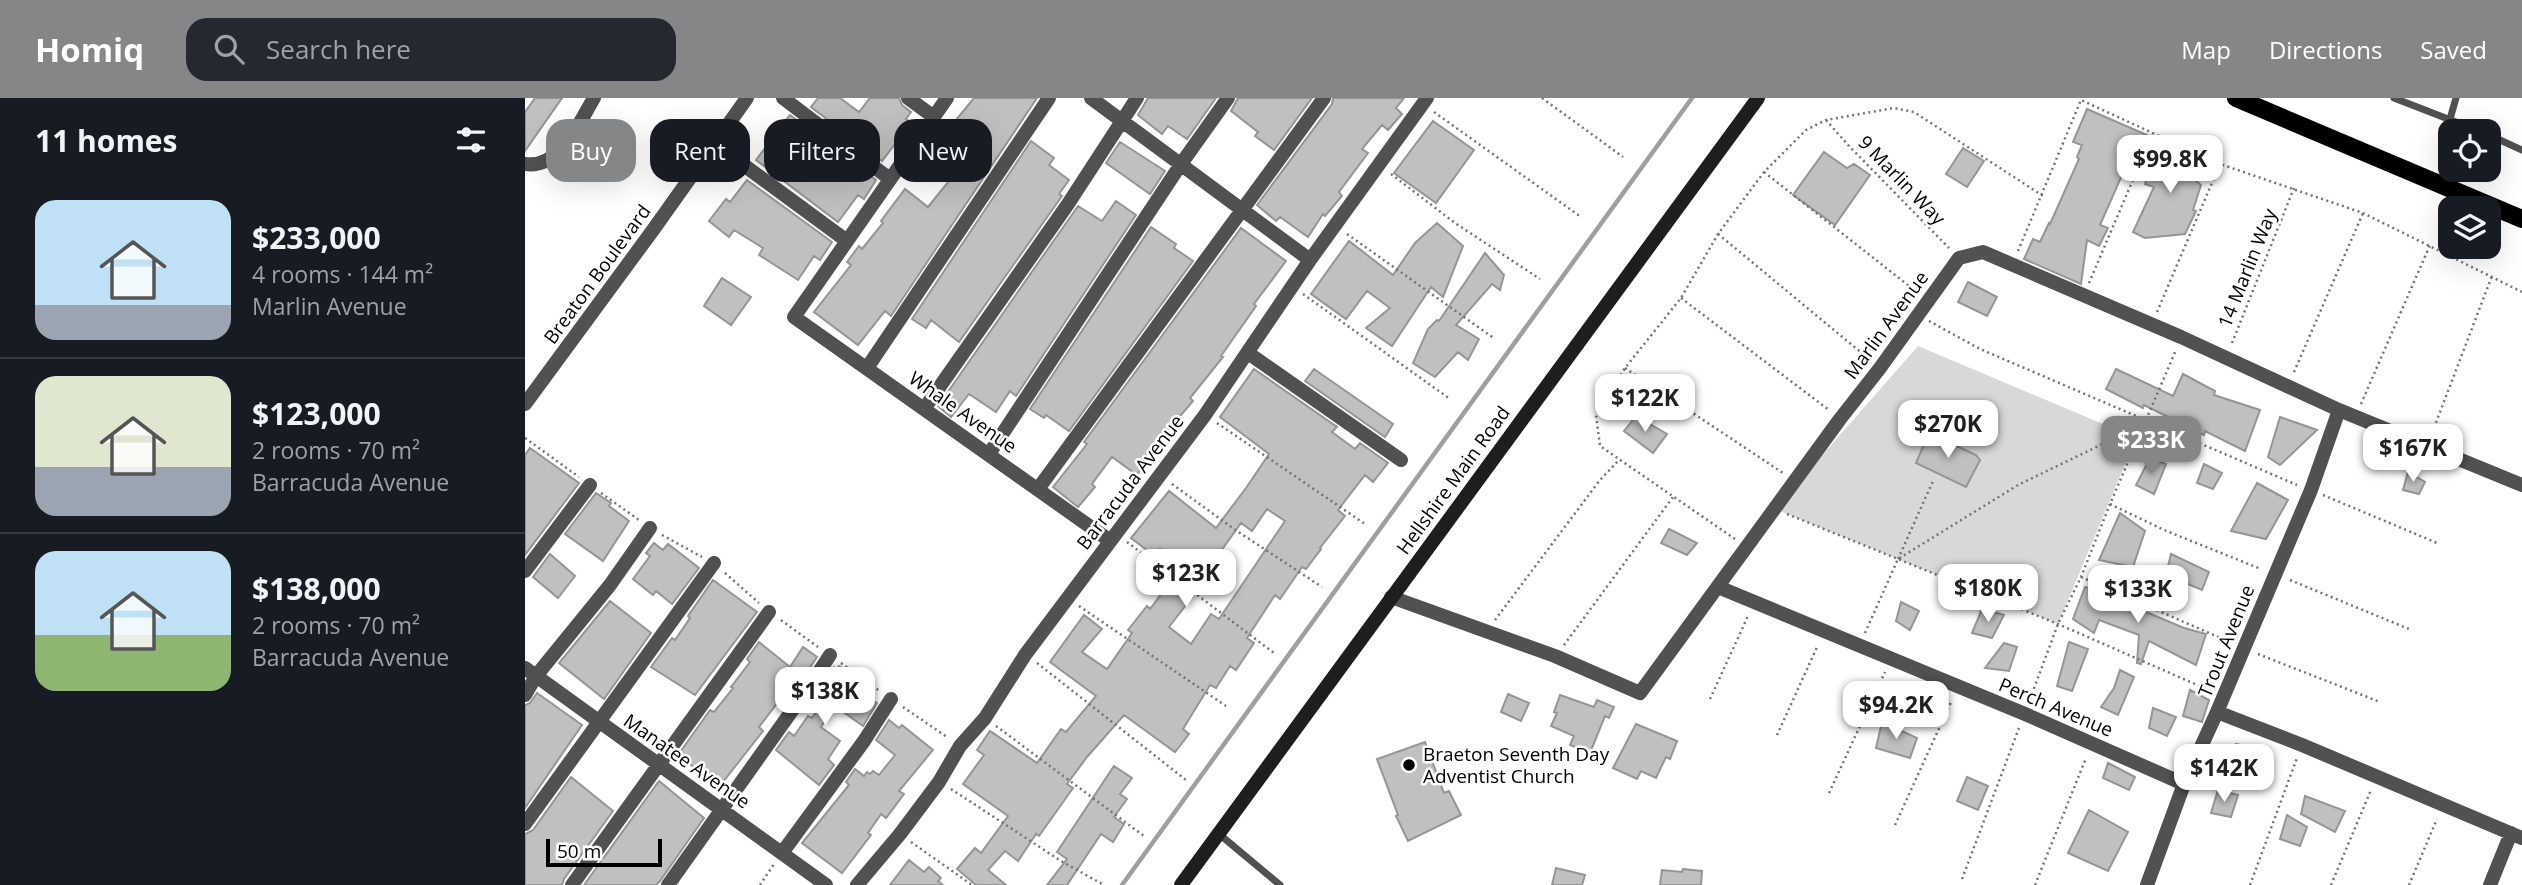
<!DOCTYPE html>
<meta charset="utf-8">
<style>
:root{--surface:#171b24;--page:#242831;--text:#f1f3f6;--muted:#9ea1a6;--line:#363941;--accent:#858687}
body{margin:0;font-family:"Open Sans",sans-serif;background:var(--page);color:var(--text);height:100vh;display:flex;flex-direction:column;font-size:26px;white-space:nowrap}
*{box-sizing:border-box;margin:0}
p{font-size:23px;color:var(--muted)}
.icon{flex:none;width:38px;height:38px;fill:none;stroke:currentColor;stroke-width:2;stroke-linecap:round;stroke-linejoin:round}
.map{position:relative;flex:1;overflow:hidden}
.drawer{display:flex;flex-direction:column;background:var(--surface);width:525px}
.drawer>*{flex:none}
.top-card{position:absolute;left:21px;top:21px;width:665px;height:63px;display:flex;gap:14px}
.fabs{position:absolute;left:1913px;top:21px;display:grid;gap:14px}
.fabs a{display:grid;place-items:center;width:63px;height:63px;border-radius:14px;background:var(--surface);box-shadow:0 7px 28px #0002;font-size:35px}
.scale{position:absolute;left:21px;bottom:18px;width:116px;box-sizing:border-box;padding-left:7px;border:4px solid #000;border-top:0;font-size:19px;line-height:24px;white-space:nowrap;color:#000;-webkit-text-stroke:5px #fff;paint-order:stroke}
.price{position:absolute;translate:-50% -60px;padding:0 16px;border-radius:14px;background:#fff;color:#222;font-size:23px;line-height:46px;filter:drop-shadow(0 2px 4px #0008)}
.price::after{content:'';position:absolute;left:50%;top:42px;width:21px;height:16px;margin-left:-10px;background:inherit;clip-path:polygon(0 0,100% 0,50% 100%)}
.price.active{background:var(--accent);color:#fff}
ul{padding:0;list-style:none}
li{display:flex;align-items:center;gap:21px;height:175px;padding:0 35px}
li+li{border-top:2px solid var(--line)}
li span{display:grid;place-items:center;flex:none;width:196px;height:140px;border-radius:21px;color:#555}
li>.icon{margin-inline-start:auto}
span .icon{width:84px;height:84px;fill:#fffc;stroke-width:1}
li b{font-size:30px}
h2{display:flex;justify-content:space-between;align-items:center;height:84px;padding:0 35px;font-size:30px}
.chip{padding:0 24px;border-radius:21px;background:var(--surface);box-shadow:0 7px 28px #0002;font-size:24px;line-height:63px}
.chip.active{background:var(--accent);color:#fff}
header{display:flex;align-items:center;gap:42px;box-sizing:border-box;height:98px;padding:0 35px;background:var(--accent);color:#fff}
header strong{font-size:33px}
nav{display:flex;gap:38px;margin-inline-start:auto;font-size:24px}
.search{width:490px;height:63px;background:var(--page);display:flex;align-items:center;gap:18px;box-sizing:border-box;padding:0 24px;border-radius:21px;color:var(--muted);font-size:26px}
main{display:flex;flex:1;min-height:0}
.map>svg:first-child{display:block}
.green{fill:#d8d8d8}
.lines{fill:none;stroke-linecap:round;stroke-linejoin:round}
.stream{stroke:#9f9f9f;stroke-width:4.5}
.building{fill:#c0c0c0;stroke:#959595;stroke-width:2;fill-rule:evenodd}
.path{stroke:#737373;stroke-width:2.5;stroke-dasharray:2 3.5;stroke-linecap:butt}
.service{stroke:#515151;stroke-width:7}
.minor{stroke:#515151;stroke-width:14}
.secondary{stroke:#1e1e1e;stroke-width:14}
.primary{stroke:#000;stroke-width:18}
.poi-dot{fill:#000;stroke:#fff;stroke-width:2.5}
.labels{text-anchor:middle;stroke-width:5;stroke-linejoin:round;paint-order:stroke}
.street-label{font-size:19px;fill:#000;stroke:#fff}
.poi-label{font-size:19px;fill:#000;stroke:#fff;text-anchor:start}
</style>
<header>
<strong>Homiq</strong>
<div class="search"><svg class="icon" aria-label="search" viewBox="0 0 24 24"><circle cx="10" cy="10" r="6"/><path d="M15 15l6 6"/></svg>Search here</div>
<nav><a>Map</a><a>Directions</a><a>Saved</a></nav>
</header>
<main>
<section class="drawer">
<h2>11 homes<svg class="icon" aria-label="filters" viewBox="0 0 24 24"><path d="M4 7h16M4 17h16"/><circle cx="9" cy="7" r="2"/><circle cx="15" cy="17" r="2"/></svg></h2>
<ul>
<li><span style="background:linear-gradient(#bfe0f5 75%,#9aa5b1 0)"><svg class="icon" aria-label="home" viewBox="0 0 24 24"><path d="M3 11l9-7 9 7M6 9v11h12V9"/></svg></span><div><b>$233,000</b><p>4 rooms · 144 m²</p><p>Marlin Avenue</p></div></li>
<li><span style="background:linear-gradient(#dfe7d0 65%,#9aa5b1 0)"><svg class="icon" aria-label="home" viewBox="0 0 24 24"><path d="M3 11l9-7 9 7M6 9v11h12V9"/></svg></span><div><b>$123,000</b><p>2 rooms · 70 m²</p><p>Barracuda Avenue</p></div></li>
<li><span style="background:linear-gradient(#bfe0f5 60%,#8fb573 0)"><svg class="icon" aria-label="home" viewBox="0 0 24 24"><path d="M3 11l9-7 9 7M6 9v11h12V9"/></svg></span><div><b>$138,000</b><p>2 rooms · 70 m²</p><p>Barracuda Avenue</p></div></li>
</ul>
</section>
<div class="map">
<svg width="1997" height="787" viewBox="0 0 1997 787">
<rect width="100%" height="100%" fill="#fff"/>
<path class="green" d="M1393,248L1611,340L1533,526L1250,411Z"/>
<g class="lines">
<path class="stream" d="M597,787L1167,0"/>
</g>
<path class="building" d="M10,0H37L0,53V14Z
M293,0H315L334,14L345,0H374L377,7L386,14L381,21L386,25L357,63L286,9Z
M449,0H512L366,218L360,213L333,247L289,214L326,167L322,164L334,148L337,151L358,125L356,123L380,91L403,109L424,83L398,62Z
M623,0H691L662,41L643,28L637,36L613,17Z
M713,0H787L749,52L730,38L733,34L706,13Z
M808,0H879L871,10L877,16L863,32L857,27L837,51L843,55L814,94L817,98L800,118L798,116L783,139L755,119L751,123L732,107L807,6Z
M1562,11L1622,37L1611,61L1601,68L1575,127L1583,130L1574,148L1562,142L1556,186L1499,161L1508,141L1515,144L1524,125L1525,126L1554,61L1552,59L1557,47L1548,44Z
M265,17L351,82L339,101L333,97L313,124L231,62Z
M908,23L949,52L911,105L869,75Z
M1630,40L1670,56L1662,75L1676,87L1668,112L1671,113L1660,136L1620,140L1608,134L1629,89L1620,86L1624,73L1640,66Z
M506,43L529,60L524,67L544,82L534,96L537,98L434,244L406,222L401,230L387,221Z
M595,44L640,73L625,96L581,65Z
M1438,50L1459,63L1442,89L1421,76Z
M1299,54L1322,70L1329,66L1345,77L1310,127L1268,97Z
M222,82L307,144L295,162L289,158L273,182L234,157L238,150L209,132L204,139L184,123L201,101L205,104Z
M591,103L611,117L491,298L485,293L471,314L444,296L426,319L413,308L553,108L577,123Z
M912,125L938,148L918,199L906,189L867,248L841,230L865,210L842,193L821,221L786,196L824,143L868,177L890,145Z
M626,129L651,146L649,150L668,163L544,333L521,317L519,320L505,311Z
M716,130L761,163L729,206L731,208L696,258L698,259L665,300L668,303L638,338L612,377L587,359L567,386L570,389L553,409L528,389L562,346L559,344Z
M960,155L979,177L975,192L967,186L931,227L954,241L943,262L933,254L910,279L888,265L903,231L912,222L914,223Z
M197,180L226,199L206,227L179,208Z
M1443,184L1472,199L1462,218L1433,204Z
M729,271L812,329L807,334L830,351L835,345L863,365L848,384L840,377L813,412L820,418L795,450L796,451L781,471L777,469L755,501L750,497L722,540L729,545L711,572L705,568L691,590L685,587L658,631L664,636L650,654L599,617L562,659L542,686L548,690L514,738L511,736L493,763L480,753L463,772L481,787H451L432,771L450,750L456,755L483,718L438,686L459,657L452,652L465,633L512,665L536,631L541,634L571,598L525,564L559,517L577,531L557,554L582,571L607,535L603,532L622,508L625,511L657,468L635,451L630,458L606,440L644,393L691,430L721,390L744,356L695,319ZM742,411L760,423L694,521L686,516L666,546L644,529L675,489L683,494L695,478L684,470L716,425L727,433Z
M789,271L868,326L860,339L780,283Z
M1591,271L1648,298L1658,276L1690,293L1689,297L1735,312L1720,353L1680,333L1679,337L1619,307L1618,310L1581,291Z
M1111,318L1142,336L1128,355L1099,333Z
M1755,319L1792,332L1755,367L1743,359Z
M1406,336L1451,357L1455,362L1441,389L1391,365L1403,337Z
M5,350L54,385L0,457V357Z
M1625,360L1641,366L1629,396L1611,387Z
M1679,366L1697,375L1688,391L1672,385Z
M1883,374L1900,384L1894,396L1878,392Z
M1732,385L1763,402L1741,441L1706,433Z
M71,395L86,405L84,408L104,423L78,463L40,436Z
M1595,415L1620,433L1608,469L1574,462Z
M1144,431L1172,445L1162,457L1136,445Z
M129,445L138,452L143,446L174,470L147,506L131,493L128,497L108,481L125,458L121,455Z
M25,456L50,478L33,500L8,479Z
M1646,456L1684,474L1677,492L1641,477Z
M188,482L232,514L170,597L126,569L147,540L150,542L165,520L163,518Z
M1560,489L1584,496L1583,498L1659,530L1681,536L1671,567L1624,543L1616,566L1612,565L1614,537L1574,522L1569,535L1548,521Z
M85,503L126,535L79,601L34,565Z
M1376,504L1394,513L1385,532L1371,523Z
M1457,511L1479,517L1467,540L1447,535Z
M234,544L265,569L278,549L292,559L265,599L260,595L234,629L238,633L194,689L153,657L185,612L189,614L208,590L206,589L225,564L222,561Z
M1544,544L1563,551L1547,593L1532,588Z
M1479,545L1492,549L1484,573L1460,570Z
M314,568L325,576L321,583L352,605L338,628L310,608L296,629L315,643L303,661L309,667L294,687L251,652L264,634L269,638L283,618L287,620L306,592L297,586L309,569L312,571Z
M1595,572L1609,579L1593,617L1576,609L1589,590Z
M1665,592L1684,602L1677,624L1658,618Z
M12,595L57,627L0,710V607L5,605Z
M983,596L1004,605L996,623L976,614Z
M1035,597L1069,609L1072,602L1089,609L1084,620L1080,618L1065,655L1045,647L1049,638L1026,628L1032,615L1029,614Z
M1628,610L1651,619L1642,638L1624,630Z
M364,622L374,630L377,627L408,652L374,693L379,696L361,720L356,716L343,735L346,737L317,775L277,745L324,687L321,684L330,671L339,678L342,674L345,676L348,673L354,677L370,657L351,642Z
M1357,624L1392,640L1385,660L1351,650Z
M1111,626L1152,643L1145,661L1141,659L1131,680L1116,673L1112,681L1088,670Z
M900,644L919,695L924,693L936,717L883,743L871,718L873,717L852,661Z
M1711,646L1734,651L1726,672L1707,664Z
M1583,665L1610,679L1604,692L1578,680Z
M589,668L607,680L595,696L602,701L589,719L599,726L588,744L576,736L542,787H522L542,761L532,754Z
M46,679L88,713L39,781L37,787H0V736L8,732Z
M1442,679L1463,688L1453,712L1432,703Z
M134,683L179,720L135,783L131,787H59Z
M1693,692L1713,697L1706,719L1686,715Z
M1780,698L1820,713L1810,734L1776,716Z
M1564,712L1603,734L1583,773L1543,755Z
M1762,717L1782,729L1775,748L1755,741Z
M384,762L399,774L404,769L416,780L413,783L418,787H365Z
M1031,770L1060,777L1057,787H1027Z
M1158,771L1177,773L1176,787H1135L1137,772L1157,774Z"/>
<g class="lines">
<path class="path" d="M1017,0L1098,59
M909,14L1056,119
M1301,22L1323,47L1424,150
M1239,74L1393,195
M866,76L930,125L1015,181
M822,136L970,241
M1193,136L1344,261
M1493,153L1556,2L1695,66L1838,115L1997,194
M1564,185L1627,37
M778,196L925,301
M1156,200L1304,312
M1632,214L1695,66
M1404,223L1455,251L1772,387
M1707,245L1769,90
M1100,270L1258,375
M1769,274L1838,115
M1836,306L1905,147
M692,325L840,426
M1907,335L1967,178
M0,340L54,379
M647,386L709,431L797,489
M76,395L114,422
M1798,397L1912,445
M1585,406L1639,432L1736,471
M1262,416L1533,526L1686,593
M137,437L177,459
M1210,441L1075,348L1071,317L1100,270L1156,200L1193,136L1239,74L1281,32L1301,22L1369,10L1389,14L1518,98
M602,444L749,555
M1373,461L1408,383
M200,475L234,505
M1556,479L1707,545
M1765,482L1884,531
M554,508L701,608
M256,522L293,549
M970,522L1075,382L1094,362
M1340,535L1373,461L1493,387L1592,339L1619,323
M1039,547L1148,399
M1733,556L1855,604
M316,565L356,594
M512,565L661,682
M1185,601L1223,518
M1505,601L1533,526L1556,479L1585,406L1651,252
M378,609L422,639
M471,628L619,738
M1252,637L1293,547
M426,691L536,763L579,787
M1304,695L1360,574
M1370,727L1427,602
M386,744L447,787
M1437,781L1494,630
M235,787L249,766
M1510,787L1561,660
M1725,787L1772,660
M1806,787L1846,692
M1884,787L1912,721"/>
<path class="service" d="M1869,0L1954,33
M1925,21L1931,0
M1964,37L1997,52
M694,736L755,787"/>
<path class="minor" d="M258,0L365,81
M383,0L409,19
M422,0L269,219L584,442
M566,0L785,162
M190,46L322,143
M0,66C35,71 54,25 69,0
M723,255L876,362
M342,270L524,0
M0,306L128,132L222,0
M399,311L543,106L612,0
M464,356L656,66L703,0
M513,391L799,0
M0,473L65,387
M1193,489L1500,616L1659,686
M866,499L1030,558L1115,595L1315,321L1355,270L1434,160L1458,154L1656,239L1814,312L1997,387
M0,570L301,787
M0,597L11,578L85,487L125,430
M1692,614L1777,647L1997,740
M0,726L189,465
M257,755L339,643L366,601
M47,787L244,514
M143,787L286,586L305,557
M332,787L375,736L414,684L435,648L460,620L500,557L680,317L785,162L902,0
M1622,787L1659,686L1692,614L1786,392L1814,312
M1965,787L1986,735"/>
<path class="secondary" d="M656,787L1233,0"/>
<path class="primary" d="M1711,0L1997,121"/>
</g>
<circle class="poi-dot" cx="884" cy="667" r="7"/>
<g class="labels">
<g class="street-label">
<text transform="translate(1377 82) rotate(46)" y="7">9 Marlin Way</text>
<text transform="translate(1722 170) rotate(-68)" y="7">14 Marlin Way</text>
<text transform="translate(72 176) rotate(-54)" y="7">Breaton Boulevard</text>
<text transform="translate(1361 227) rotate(-54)" y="7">Marlin Avenue</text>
<text transform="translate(438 314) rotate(35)" y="7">Whale Avenue</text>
<text transform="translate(928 382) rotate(-54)" y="7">Hellshire Main Road</text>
<text transform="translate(605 384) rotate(-53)" y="7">Barracuda Avenue</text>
<text transform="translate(1701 543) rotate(-68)" y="7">Trout Avenue</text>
<text transform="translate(1531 609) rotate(23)" y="7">Perch Avenue</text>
<text transform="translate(162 663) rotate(35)" y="7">Manatee Avenue</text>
</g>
<g class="poi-label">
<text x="898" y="663">Braeton Seventh Day<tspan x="898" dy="22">Adventist Church</tspan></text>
</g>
</g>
</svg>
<div class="fabs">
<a><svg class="icon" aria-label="locate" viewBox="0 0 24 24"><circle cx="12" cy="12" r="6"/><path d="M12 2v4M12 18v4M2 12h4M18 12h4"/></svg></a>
<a><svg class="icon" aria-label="layers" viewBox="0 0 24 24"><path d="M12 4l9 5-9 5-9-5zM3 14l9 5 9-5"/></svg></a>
</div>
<div class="scale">50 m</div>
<b class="price" style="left:1645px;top:97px">$99.8K</b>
<b class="price" style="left:1120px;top:336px">$122K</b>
<b class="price" style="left:1423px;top:362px">$270K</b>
<b class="price active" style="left:1626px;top:378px">$233K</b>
<b class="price" style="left:1888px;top:386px">$167K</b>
<b class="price" style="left:661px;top:511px">$123K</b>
<b class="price" style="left:1463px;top:526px">$180K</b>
<b class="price" style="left:1613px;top:527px">$133K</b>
<b class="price" style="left:300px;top:629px">$138K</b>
<b class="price" style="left:1371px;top:643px">$94.2K</b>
<b class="price" style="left:1699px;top:706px">$142K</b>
<div class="top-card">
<a class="chip active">Buy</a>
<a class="chip">Rent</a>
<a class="chip">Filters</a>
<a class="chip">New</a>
</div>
</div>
</main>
